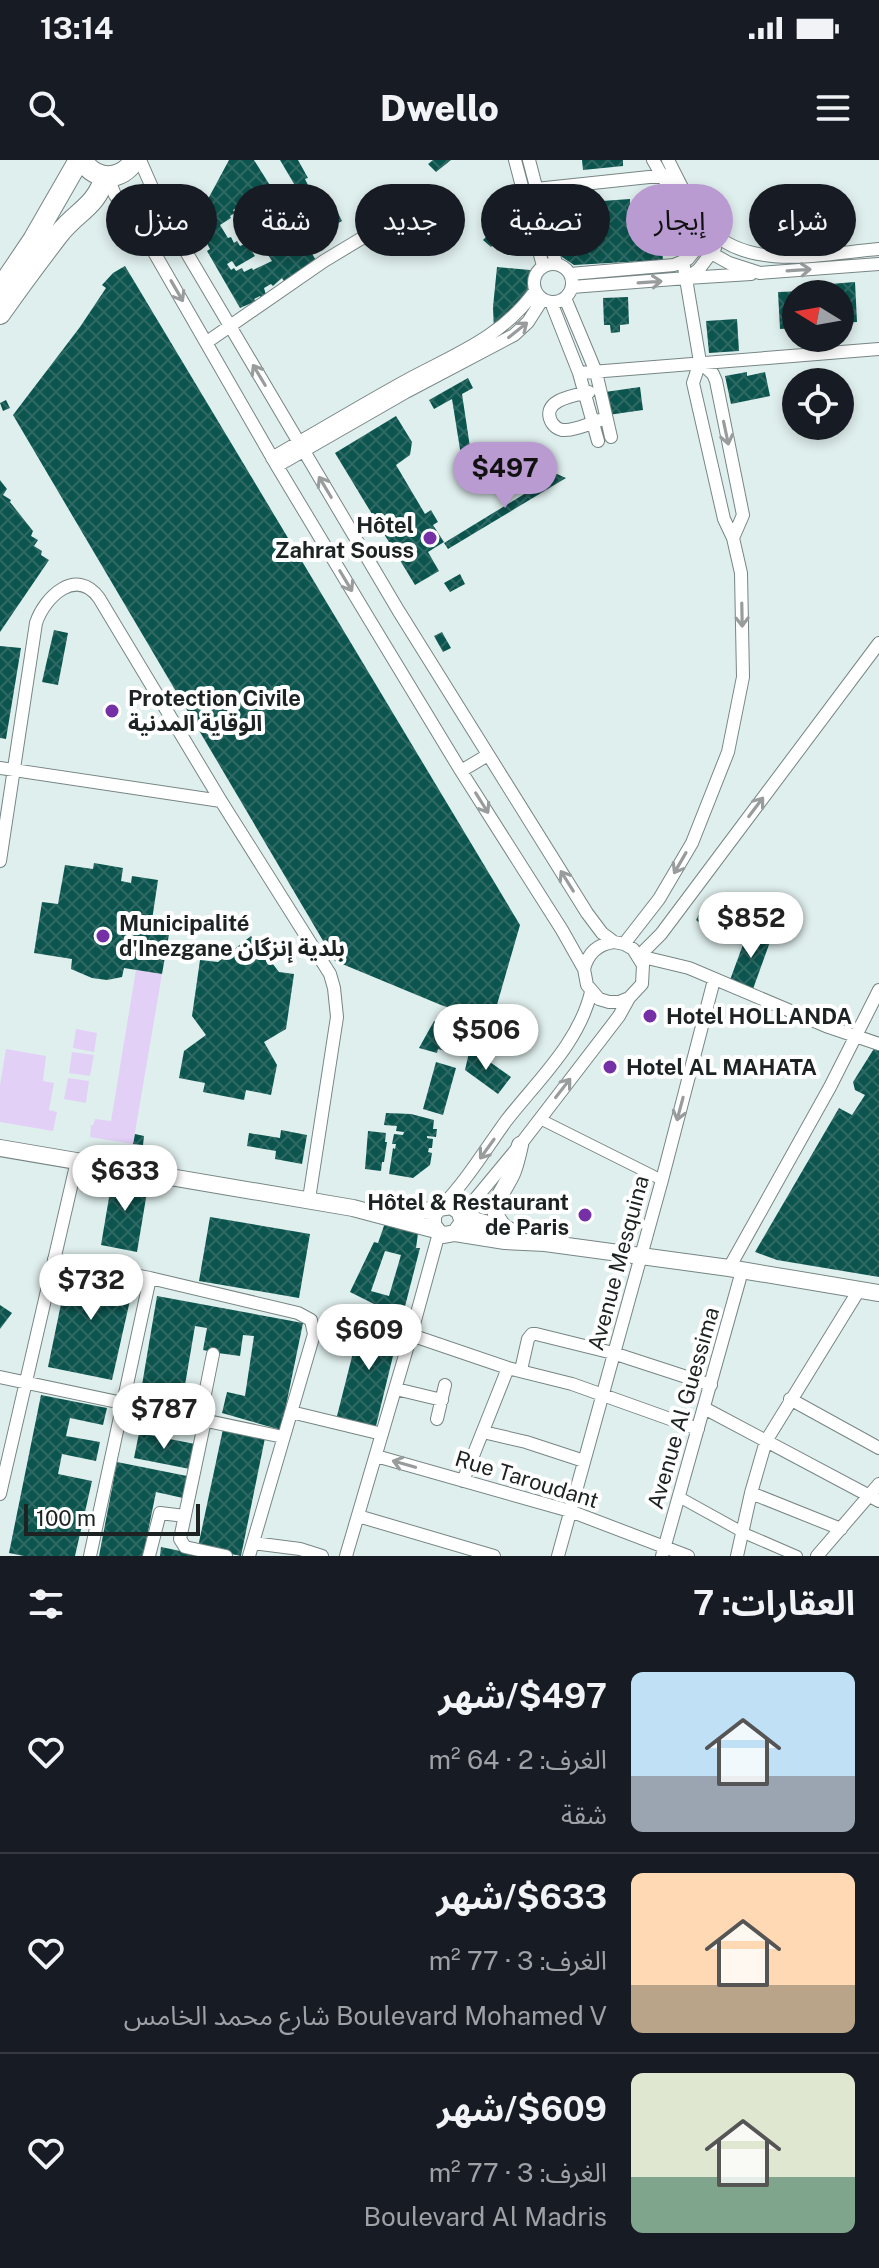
<!DOCTYPE html>
<html lang="ar">
<meta charset="utf-8">
<style>
:root{--surface:#171b24;--page:#242831;--text:#f1f3f6;--muted:#9ea1a6;--line:#363941;--accent:#b99bd1}
body{margin:0;font-family:"Public Sans","Noto Sans Arabic",sans-serif;background:var(--page);color:var(--text);direction:rtl;height:100vh;display:flex;flex-direction:column;font-size:30px;white-space:nowrap}
*{box-sizing:border-box;margin:0}
p{font-size:26px;color:var(--muted)}
.icon{flex:none;width:44px;height:44px;fill:none;stroke:currentColor;stroke-width:2;stroke-linecap:round;stroke-linejoin:round}
.map{position:relative;height:1396px;overflow:hidden;direction:ltr}
.panel{display:flex;flex-direction:column;background:var(--surface);flex:1}
.panel>*{flex:none}
.guide{position:absolute;left:24px;top:24px;width:832px;height:72px;direction:rtl;display:flex;gap:16px}
.needle{width:52px;rotate:281deg}
.buttons{position:absolute;left:782px;top:120px;display:grid;gap:16px}
.buttons a{display:grid;place-items:center;width:72px;height:72px;border-radius:50%;background:var(--surface);box-shadow:0 4px 12px #0003;font-size:40px}
.scale{position:absolute;left:24px;bottom:20px;width:176px;box-sizing:border-box;padding-left:8px;border:4px solid #1d2322;border-top:0;font-size:22px;line-height:28px;white-space:nowrap;color:#1d2322;-webkit-text-stroke:6px #fff;paint-order:stroke}
.price{position:absolute;translate:-50% -68px;padding:0 18px;border-radius:28px;background:#fff;color:#222;font-size:26px;line-height:52px;filter:drop-shadow(0 2px 4px #0008)}
.price::after{content:'';position:absolute;left:50%;top:48px;width:24px;height:18px;margin-left:-12px;background:inherit;clip-path:polygon(0 0,100% 0,50% 100%)}
.price.current{background:var(--accent);color:#111}
ul{padding:0;list-style:none}
li{display:flex;align-items:center;gap:24px;height:200px;padding:0 24px}
li+li{border-top:2px solid var(--line)}
li span{display:grid;place-items:center;flex:none;width:224px;height:160px;border-radius:12px;color:#555}
li>.icon{margin-inline-start:auto}
span .icon{width:96px;height:96px;fill:#fffc;stroke-width:1}
li b{font-size:34px}
h2{display:flex;justify-content:space-between;align-items:center;height:96px;padding:0 24px;font-size:34px}
.pill{padding:0 28px;border-radius:36px;background:var(--surface);box-shadow:0 4px 12px #0003;font-size:28px;line-height:72px}
.pill.current{background:var(--accent);color:#111}
.status{display:flex;justify-content:space-between;align-items:center;height:56px;padding:0 40px;background:var(--surface);direction:ltr}
.status svg{height:22px;fill:currentColor}
header{display:flex;justify-content:space-between;align-items:center;height:104px;padding:0 24px;background:var(--surface);font-size:36px;font-weight:800}
.map>svg:first-child{display:block}
.garden{fill:#e3d0f7}
.building{fill:url(#building-cross-hatch);fill-rule:evenodd}
.lines{fill:none;stroke-linecap:round;stroke-linejoin:round}
.pedestrian-casing{stroke:#778684;stroke-width:12}
.minor-casing{stroke:#778684;stroke-width:14}
.tertiary-casing{stroke:#778684;stroke-width:18}
.primary-casing{stroke:#778684;stroke-width:22}
.pedestrian{stroke:#fff;stroke-width:10}
.minor{stroke:#fff;stroke-width:12}
.tertiary{stroke:#fff;stroke-width:16}
.primary{stroke:#fff;stroke-width:20}
.oneway{stroke:#999c9c}
.poi-dot{fill:#7430a4;stroke:#fff;stroke-width:3}
.labels{text-anchor:middle;stroke-width:8;stroke-linejoin:round;paint-order:stroke}
.poi-label{font-size:22px;font-weight:bold;fill:#1d2322;stroke:#fff;text-anchor:start}
.street-label{font-size:22px;fill:#1d2322;stroke:#fff}
</style>
<div class="status"><b>13:14</b><svg viewBox="0 0 49 12"><path d="M0 12V9h3v3zM5 12V6h3v6zM10 12V3h3v9zM15 12V0h3v12zM26 1h20v11H26zM47 4h2v5h-2z"/></svg></div>
<header><svg class="icon" aria-label="menu" viewBox="0 0 24 24"><path d="M4 6h16M4 12h16M4 18h16"/></svg>Dwello<svg class="icon" aria-label="search" viewBox="0 0 24 24"><circle cx="10" cy="10" r="6"/><path d="M15 15l6 6"/></svg></header>
<div class="map">
<svg width="879" height="1396" viewBox="0 0 879 1396">
<defs>
<pattern id="building-cross-hatch" width="8" height="8" patternUnits="userSpaceOnUse" patternTransform="scale(2)"><rect width="8" height="8" fill="#0c544e"/><path d="M0 0l8 8M0 8l8-8" fill="none" stroke="#2f6964"/></pattern>
</defs>
<rect width="100%" height="100%" fill="#dfefed"/>
<path class="garden" d="M136,810L162,814L133,984L90,977L91,965H93L95,959L111,961Z
M76,869L97,873L94,892L73,888Z
M6,889L46,896L43,921L54,923L49,950L57,952L53,971L0,962V925Z
M72,892L94,895L90,916L69,913Z
M68,918L89,921L86,943L64,939Z"/>
<path class="building" d="M229,0H254L271,27L267,29L274,42L281,38L284,44L282,45L291,56L289,57L293,65L289,67L297,80L302,77L317,102L285,123L282,118L273,126L271,124L264,128L266,135L261,138L260,136L254,139L256,141L240,148L207,91L210,89L203,76L200,78L193,67ZM250,39L257,52L254,54L258,61L255,63L259,69L253,72L272,101L253,110L252,108L244,112L242,108L236,111L234,108L231,110L227,104L232,101L236,107L255,96L247,83L240,86L237,81L234,83L231,77L228,78L220,65L231,58L230,56L235,53L233,50Z
M280,0H298L308,18L305,19L310,29L300,34Z
M433,0H451L436,12L428,4Z
M582,0H623V6L583,10Z
M330,37L342,61L321,73L309,48Z
M630,39L631,70L660,68L663,100L574,105L559,95L555,75L604,72L602,41Z
M491,72L498,79L491,87L483,80Z
M125,106L520,765L496,848L500,849L496,864L441,845L335,801L13,255L80,167L106,128L102,125L113,113Z
M497,107L530,110V113H532L526,136L494,172L493,147Z
M855,122L857,162L840,163V134H831L830,124Z
M805,131V134H796V168L780,169L778,132Z
M628,137L629,164L620,165V172L611,173L610,165H604L603,138Z
M737,159L739,191L709,193L706,161Z
M747,212V216L765,212L770,236L731,244L725,216Z
M468,218L473,228L462,234L473,307L463,308L452,239L434,249L429,240Z
M640,227L643,250L608,255L605,232Z
M6,240L10,248L3,251L0,243Z
M396,256L412,282L410,295L396,305L425,354L431,350L438,362L433,365L444,382L428,392L439,411L415,425L335,293Z
M557,314L566,318L448,389L444,383Z
M0,320L7,329L3,335L11,340L10,342L33,371L31,376L38,380L34,386L42,391L41,395L49,400L0,472Z
M460,414L465,424L450,432L444,423Z
M54,470L68,473L58,525L42,522Z
M442,472L451,488L443,492L434,476Z
M0,486L21,488L6,579L0,578Z
M94,703L123,708L121,721L131,723L132,716L158,720L152,760L171,763L162,814L124,808L122,817L107,820L92,818L71,809L72,799L34,793L42,742L58,744L65,705L93,709Z
M702,749L746,760L741,774L702,765L696,760Z
M748,771L771,779L753,829L730,820Z
M251,776L279,812L294,814L286,869L264,882L277,905L271,935L246,930L244,940L203,932L205,923L179,918L184,891L206,875L192,856L200,800L218,802Z
M434,861L445,863L440,879L464,883L461,895L438,889L437,893L419,888Z
M875,887L879,889V1117L777,1100L755,1092L839,948L852,955L865,935L855,930L853,922Z
M470,888L511,917L498,934L465,910Z
M436,902L456,908L443,955L423,949Z
M386,953L411,954L434,960L433,969H437L436,977L427,976V978L433,979L432,988H429L428,992L432,993L430,1005L413,1018L389,1014L393,988L395,989L396,984H392L394,974L403,975L404,972L396,971L397,966L384,965Z
M281,970L307,975L302,1004L275,999L276,991L247,986L249,973L280,978Z
M368,971L386,973L385,982H387L384,1002H382L381,1011L365,1009Z
M135,974L144,976L143,985L133,984Z
M113,1014L149,1020L137,1092L101,1085Z
M210,1057L310,1074L299,1138L199,1121Z
M386,1060L419,1066L416,1088H420L402,1158L350,1132L374,1082L378,1083ZM385,1091L401,1095L389,1136L371,1131Z
M69,1105L135,1118L112,1220L48,1207Z
M157,1136L303,1163L281,1270L222,1253L227,1232L245,1236L254,1176L243,1175L240,1196L218,1193L203,1190L207,1168L195,1166L185,1225L197,1227L194,1247L140,1237Z
M0,1145L12,1153L0,1169Z
M363,1153L401,1163L375,1270L336,1260Z
M41,1235L107,1248L103,1265L70,1258L66,1276L100,1282L96,1301L62,1294L58,1314L92,1321L75,1396H24L9,1393Z
M223,1269L265,1278L241,1396L198,1387Z
M139,1273L195,1284L190,1309L134,1298Z
M117,1302L187,1316L183,1338L156,1332L143,1396H99Z
M161,1387L200,1395V1396H160Z"/>
<g class="lines">
<defs>
<path id="pedestrian" d="M540,959L662,1020
M679,1337L746,1374L797,1396"/>
<path id="minor" d="M140,0L154,32L175,73L398,450L587,753L602,773L614,782L624,784L633,789L643,805L642,824L629,838L619,856L520,985L462,1055
M515,0L543,106
M529,0L556,103
M653,0L701,83L711,93L729,103L760,113L879,104
M668,0C680,23 692,51 710,70C751,112 827,93 879,89
M108,17L115,35L143,73L277,306L369,459L461,611L562,770L584,809L587,825L599,839L609,842H619L629,838
M536,29L668,15
M534 123a19 19 0 1 1 38 0a19 19 0 1 1-38 0Z
M570,114L674,105L688,99L704,79
M687,118L751,114
M572,127L687,118L699,109L715,88
M565,138L596,212L611,277
M551,142L579,213L598,281
M207,182L324,101L432,36
M700,202L713,214L716,221L743,355L733,378
M579,213L879,189
M589,232C575,235 539,240 552,263C554,266 558,269 562,270C573,271 589,264 600,260
M272,298C315,273 357,248 400,224C450,196 500,180 535,131
M277,306L406,232L514,175L528,162L542,140
M0,608L221,641
M461,611L488,595
M0,701L36,463C45,436 77,407 99,438L221,641L330,814L334,828L337,857L309,1039
M624,784L659,739L692,683L728,592L743,517L741,413L733,378L724,359L693,223L700,202L683,101
M639,796L661,774L694,730L879,483
M639,796L689,808L826,866L879,884
M584,809C588,793 598,784 614,782
M442,1046C467,1020 485,990 506,961C537,921 579,883 591,832
M54,1099L150,1118L298,1153L311,1160L314,1174L249,1396
M729,1108L830,927L879,830
M411,1175L508,1208L572,1224L698,1269
M521,1210L528,1179L532,1174H536L613,1193L711,1225
M0,1217L283,1277
M396,1229L442,1240
M790,1239L879,1288
M704,1248L879,1341
M291,1252L382,1274
M200,1259L213,1194
M437,1259L445,1225
M205,1260L180,1379L185,1387L226,1396
M483,1272L526,1282L584,1301
M376,1296L570,1351L688,1396
M463,1321L508,1208
M751,1333L841,1369
M0,1334L77,1001
M358,1356L494,1396
M253,1383L300,1389L322,1396
M90,1396L150,1118
M149,1396L160,1353L185,1356
M346,1396L411,1175L439,1073
M558,1396L662,1020L714,820
M662,1396L742,1111
M737,1396L751,1333L766,1281L859,1130
M817,1396L879,1324"/>
<path id="tertiary" d="M0,988L353,1048L436,1070
M391,1049L436,1051
M463,1057L509,1070
M507,1070C482,1048 504,1034 513,1011C516,1003 518,994 520,985
M455,1073L463,1062L459,1051L451,1046L439,1048L433,1055V1065L439,1073L444,1075L455,1073L505,1081L545,1083L729,1108L879,1133"/>
<path id="primary" d="M82,0C96,22 121,21 135,0
M0,129L33,80L79,0
M0,154C19,127 39,100 59,74C78,50 95,48 105,17"/>
</defs>
<use href="#pedestrian" class="pedestrian-casing"/>
<use href="#minor" class="minor-casing"/>
<use href="#tertiary" class="tertiary-casing"/>
<use href="#primary" class="primary-casing"/>
<use href="#pedestrian" class="pedestrian"/>
<use href="#minor" class="minor"/>
<use href="#tertiary" class="tertiary"/>
<use href="#primary" class="primary"/>
</g>
<defs><path id="oneway-shaft" d="M-6 0H5M1.5-3L5.5 0L1.5 3" fill="none" stroke-width="1.6" stroke-linecap="round" stroke-linejoin="round" transform="scale(2)"/></defs>
<g class="oneway">
<use href="#oneway-shaft" transform="translate(799 110) rotate(-4)"/>
<use href="#oneway-shaft" transform="translate(650 122) rotate(-4)"/>
<use href="#oneway-shaft" transform="translate(177 131) rotate(60)"/>
<use href="#oneway-shaft" transform="translate(518 170) rotate(-39)"/>
<use href="#oneway-shaft" transform="translate(259 215) rotate(-121)"/>
<use href="#oneway-shaft" transform="translate(726 273) rotate(78)"/>
<use href="#oneway-shaft" transform="translate(325 327) rotate(-121)"/>
<use href="#oneway-shaft" transform="translate(346 421) rotate(59)"/>
<use href="#oneway-shaft" transform="translate(742 455) rotate(89)"/>
<use href="#oneway-shaft" transform="translate(482 643) rotate(58)"/>
<use href="#oneway-shaft" transform="translate(756 647) rotate(-53)"/>
<use href="#oneway-shaft" transform="translate(680 703) rotate(120)"/>
<use href="#oneway-shaft" transform="translate(567 721) rotate(-122)"/>
<use href="#oneway-shaft" transform="translate(563 928) rotate(-52)"/>
<use href="#oneway-shaft" transform="translate(680 949) rotate(105)"/>
<use href="#oneway-shaft" transform="translate(487 989) rotate(126)"/>
<use href="#oneway-shaft" transform="translate(404 1304) rotate(-164)"/>
</g>
<g class="poi-dot">
<circle cx="430" cy="378" r="8"/>
<circle cx="112" cy="551" r="8"/>
<circle cx="103" cy="776" r="8"/>
<circle cx="650" cy="856" r="8"/>
<circle cx="610" cy="907" r="8"/>
<circle cx="585" cy="1055" r="8"/>
</g>
<g class="labels">
<g class="poi-label">
<text x="414" y="373" text-anchor="end">Hôtel<tspan x="414" dy="25">Zahrat Souss</tspan></text>
<text x="128" y="546">Protection Civile<tspan x="128" dy="25">الوقاية المدنية</tspan></text>
<text x="119" y="771">Municipalité<tspan x="119" dy="25">d'Inezgane بلدية إنزگان</tspan></text>
<text x="666" y="864">Hotel HOLLANDA</text>
<text x="626" y="915">Hotel AL MAHATA</text>
<text x="569" y="1050" text-anchor="end">Hôtel &amp; Restaurant<tspan x="569" dy="25">de Paris</tspan></text>
</g>
<g class="street-label">
<text transform="translate(618 1103) rotate(-75)" y="8">Avenue Mesquina</text>
<text transform="translate(683 1248) rotate(-74)" y="8">Avenue Al Guessima</text>
<text transform="translate(527 1319) rotate(17)" y="8">Rue Taroudant</text>
</g>
</g>
</svg>
<div class="buttons">
<a><svg class="needle" viewBox="-14 -14 28 28"><path d="M0-13l5 13h-10z" fill="#e53935"/><path d="M0 13l5-13h-10z" fill="#9ea1a6"/></svg></a>
<a><svg class="icon" aria-label="locate" viewBox="0 0 24 24"><circle cx="12" cy="12" r="6"/><path d="M12 2v4M12 18v4M2 12h4M18 12h4"/></svg></a>
</div>
<div class="scale">100 m</div>
<b class="price current" style="left:505px;top:350px">$497</b>
<b class="price" style="left:751px;top:800px">$852</b>
<b class="price" style="left:486px;top:912px">$506</b>
<b class="price" style="left:125px;top:1053px">$633</b>
<b class="price" style="left:91px;top:1162px">$732</b>
<b class="price" style="left:369px;top:1212px">$609</b>
<b class="price" style="left:164px;top:1291px">$787</b>
<div class="guide">
<a class="pill">شراء</a>
<a class="pill current">إيجار</a>
<a class="pill">تصفية</a>
<a class="pill">جديد</a>
<a class="pill">شقة</a>
<a class="pill">منزل</a>
</div>
</div>
<section class="panel">
<h2>العقارات: 7<svg class="icon" aria-label="filters" viewBox="0 0 24 24"><path d="M4 7h16M4 17h16"/><circle cx="9" cy="7" r="2"/><circle cx="15" cy="17" r="2"/></svg></h2>
<ul>
<li><span style="background:linear-gradient(#bfe0f5 65%,#9aa5b1 0)"><svg class="icon" aria-label="home" viewBox="0 0 24 24"><path d="M3 11l9-7 9 7M6 9v11h12V9"/></svg></span><div><b>$497/شهر</b><p>الغرف: 2 · 64 m²</p><p>شقة</p></div><svg class="icon" aria-label="heart" viewBox="0 0 24 24"><path d="M12 20l-8-8c-3-5 5-10 8-4 3-6 11-1 8 4z"/></svg></li>
<li><span style="background:linear-gradient(#ffd9b3 70%,#b9a48a 0)"><svg class="icon" aria-label="home" viewBox="0 0 24 24"><path d="M3 11l9-7 9 7M6 9v11h12V9"/></svg></span><div><b>$633/شهر</b><p>الغرف: 3 · 77 m²</p><p>Boulevard Mohamed V شارع محمد الخامس</p></div><svg class="icon" aria-label="heart" viewBox="0 0 24 24"><path d="M12 20l-8-8c-3-5 5-10 8-4 3-6 11-1 8 4z"/></svg></li>
<li><span style="background:linear-gradient(#dfe7d0 65%,#7fa58c 0)"><svg class="icon" aria-label="home" viewBox="0 0 24 24"><path d="M3 11l9-7 9 7M6 9v11h12V9"/></svg></span><div><b>$609/شهر</b><p>الغرف: 3 · 77 m²</p><p>Boulevard Al Madris</p></div><svg class="icon" aria-label="heart" viewBox="0 0 24 24"><path d="M12 20l-8-8c-3-5 5-10 8-4 3-6 11-1 8 4z"/></svg></li>
</ul>
</section>
